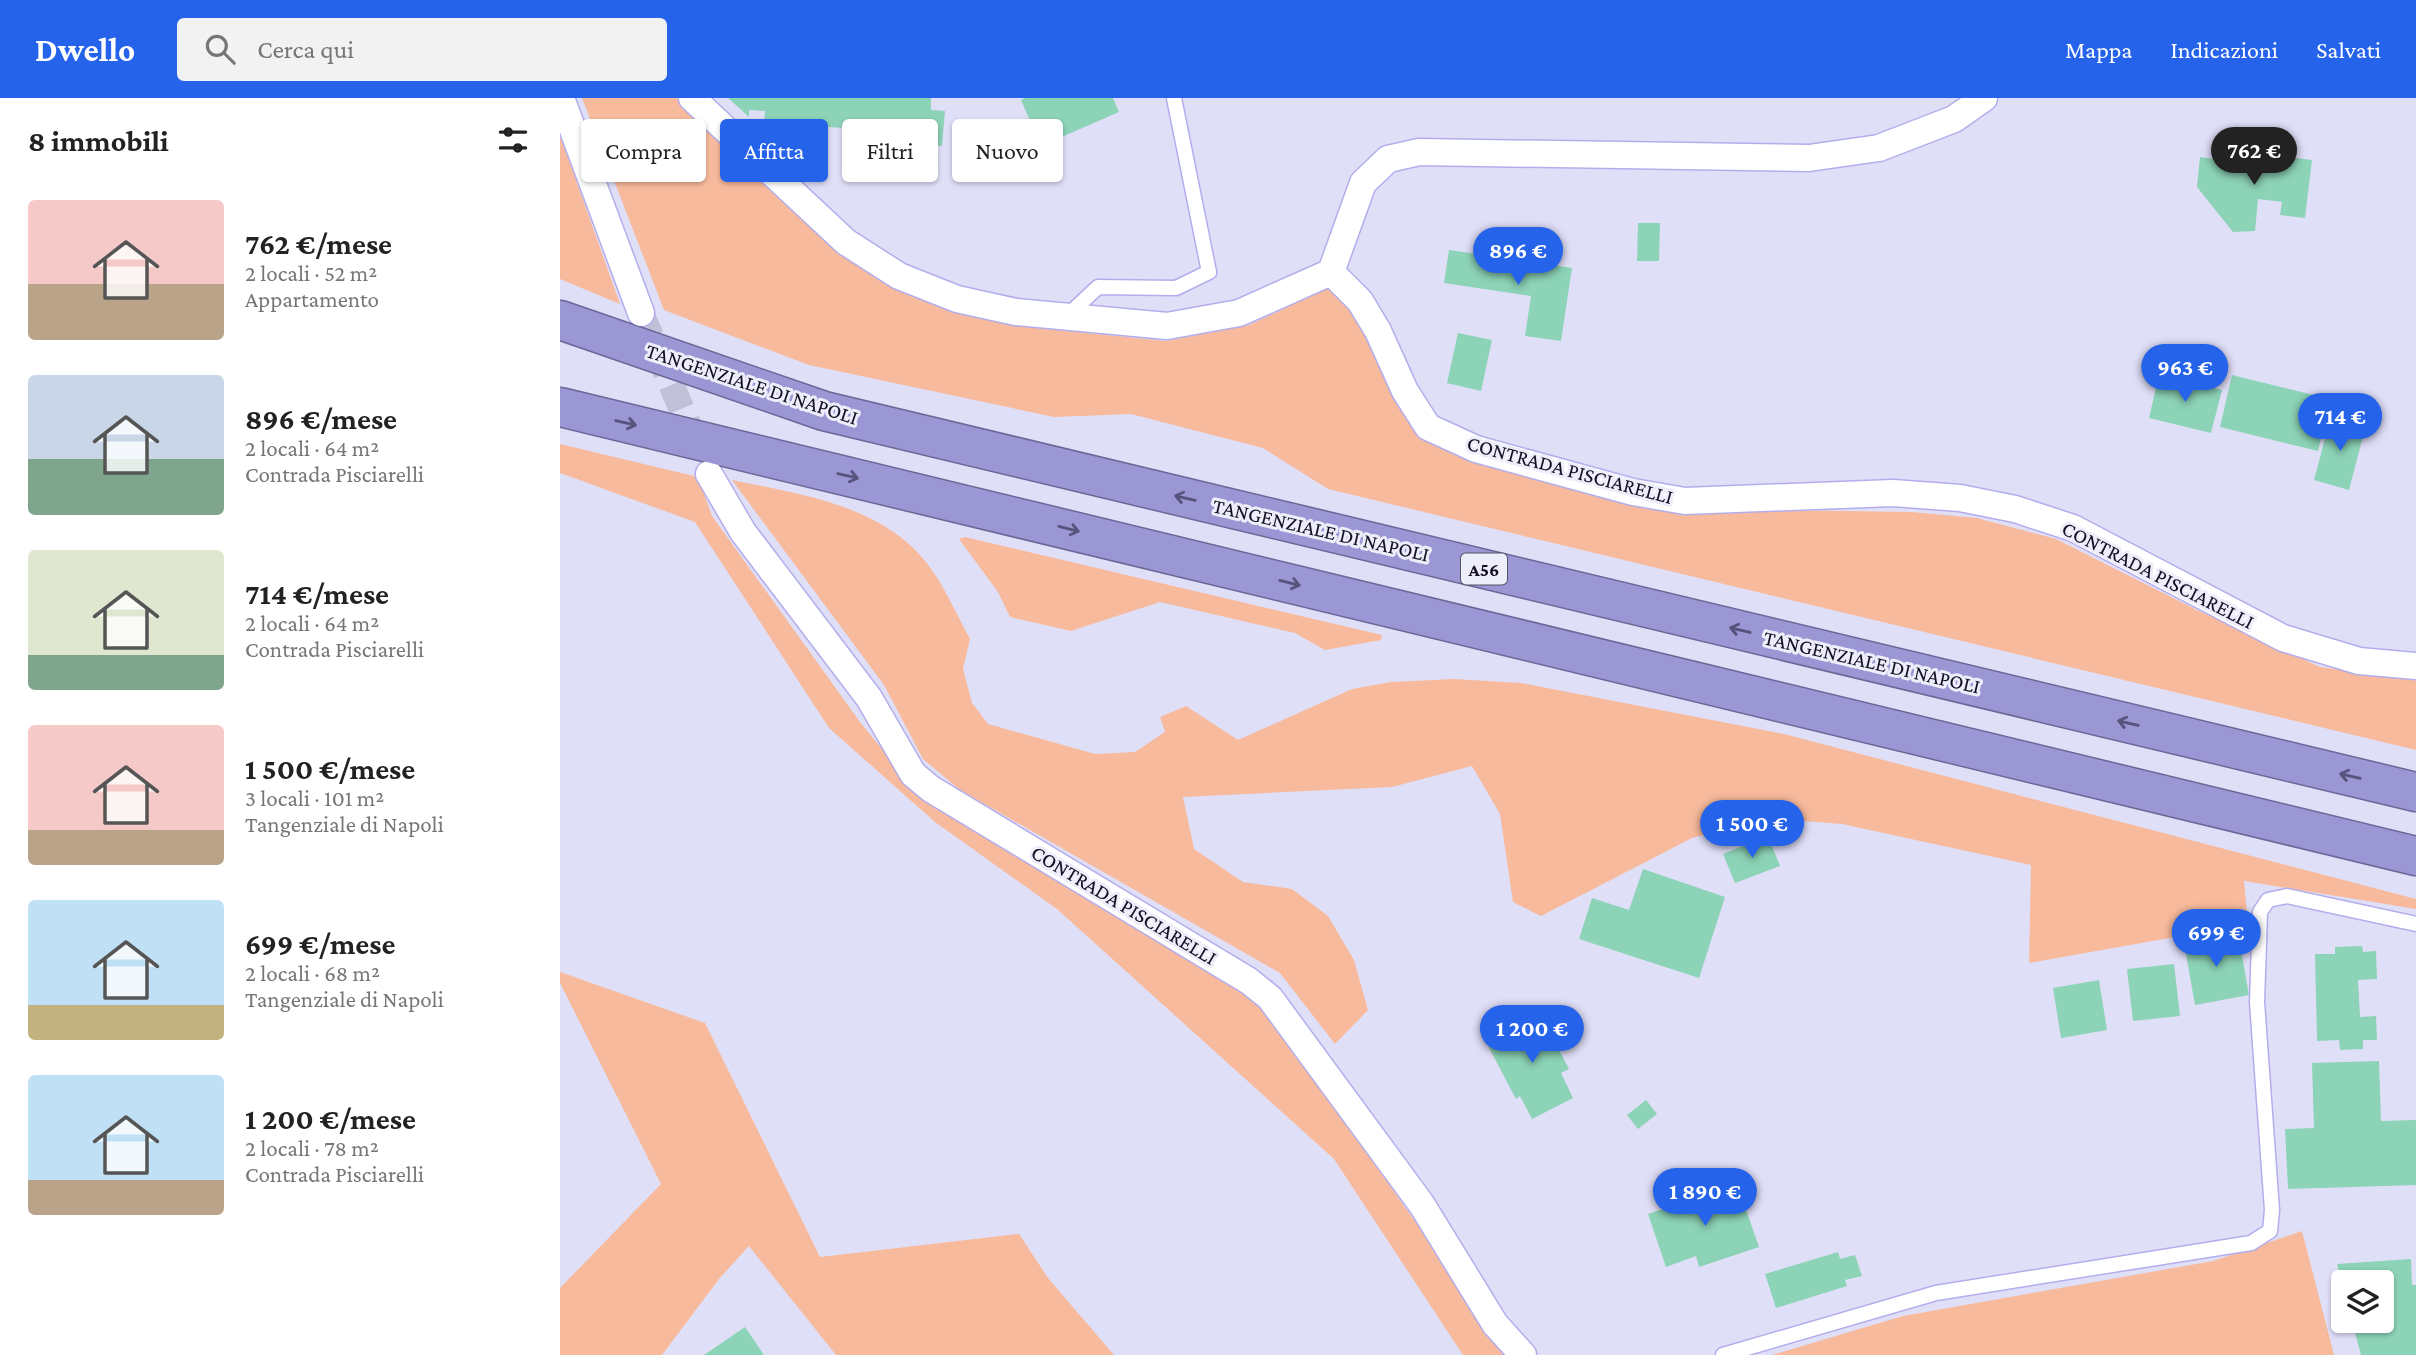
<!DOCTYPE html>
<html lang="it">
<meta charset="utf-8">
<style>
:root{--surface:#fff;--page:#f2f2f2;--text:#222;--muted:#767676;--accent:#2563eb}
body{margin:0;font-family:"Crimson Pro",serif;background:var(--page);color:var(--text);height:100vh;display:flex;flex-direction:column;font-size:26px;white-space:nowrap}
*{box-sizing:border-box;margin:0}
p{font-size:23px;color:var(--muted)}
.icon{flex:none;width:38px;height:38px;fill:none;stroke:currentColor;stroke-width:2;stroke-linecap:round;stroke-linejoin:round}
.map{position:relative;flex:1;overflow:hidden}
.sheet{display:flex;flex-direction:column;background:var(--surface);width:560px}
.sheet>*{flex:none}
.banner{position:absolute;left:21px;top:21px;width:665px;height:63px;display:flex;gap:14px}
.controls{position:absolute;left:1771px;top:1172px;display:grid;gap:14px}
.controls a{display:grid;place-items:center;width:63px;height:63px;border-radius:7px;background:var(--surface);box-shadow:0 2px 5px #0004;font-size:35px}
.price{position:absolute;translate:-50% -60px;padding:0 16px;border-radius:24px;background:var(--accent);color:#fff;font-size:23px;line-height:46px;filter:drop-shadow(0 2px 4px #0008)}
.price::after{content:'';position:absolute;left:50%;top:42px;width:21px;height:16px;margin-left:-10px;background:inherit;clip-path:polygon(0 0,100% 0,50% 100%)}
.price.current{background:#222;color:#fff}
ul{padding:0;list-style:none}
li{display:flex;align-items:center;gap:21px;height:175px;padding:0 28px}
li span{display:grid;place-items:center;flex:none;width:196px;height:140px;border-radius:7px;color:#555}
li>.icon{margin-inline-start:auto}
span .icon{width:84px;height:84px;fill:#fffc;stroke-width:1}
li b{font-size:30px}
h2{display:flex;justify-content:space-between;align-items:center;height:84px;padding:0 28px;font-size:30px}
.tag{padding:0 24px;border-radius:7px;background:var(--surface);box-shadow:0 2px 5px #0004;font-size:24px;line-height:63px}
.tag.current{background:var(--accent);color:#fff}
header{display:flex;align-items:center;gap:42px;box-sizing:border-box;height:98px;padding:0 35px;background:var(--accent);color:#fff}
header strong{font-size:33px}
nav{display:flex;gap:38px;margin-inline-start:auto;font-size:24px}
.search{width:490px;height:63px;background:var(--page);display:flex;align-items:center;gap:18px;box-sizing:border-box;padding:0 24px;border-radius:7px;color:var(--muted);font-size:26px}
main{display:flex;flex:1;min-height:0}
.map>svg:first-child{display:block}
.green{fill:#f8ba9c}
.building{fill:#8cd3b7}
.lines{fill:none;stroke-linecap:round;stroke-linejoin:round}
.minor-tunnel{stroke:#c1c0d8;stroke-width:26;stroke-dasharray:26 13;stroke-linecap:butt}
.service-casing{stroke:#b3aeeb;stroke-width:17}
.minor-casing{stroke:#b3aeeb;stroke-width:29}
.motorway-casing{stroke:#6b6797;stroke-width:41}
.service{stroke:#fff;stroke-width:14}
.minor{stroke:#fff;stroke-width:26}
.motorway{stroke:#9b96d4;stroke-width:38}
.oneway{stroke:#56537c}
.labels{text-anchor:middle;stroke-width:6;stroke-linejoin:round;paint-order:stroke}
.shield{fill:#eeedfa;stroke:#545265;stroke-width:2}
.shield-label{font-size:19px;font-weight:bold;fill:#121025}
.street-label{font-size:21px;fill:#121025;stroke:#eeedfa}
</style>
<header>
<strong>Dwello</strong>
<div class="search"><svg class="icon" aria-label="search" viewBox="0 0 24 24"><circle cx="10" cy="10" r="6"/><path d="M15 15l6 6"/></svg>Cerca qui</div>
<nav><a>Mappa</a><a>Indicazioni</a><a>Salvati</a></nav>
</header>
<main>
<section class="sheet">
<h2>8 immobili<svg class="icon" aria-label="filters" viewBox="0 0 24 24"><path d="M4 7h16M4 17h16"/><circle cx="9" cy="7" r="2"/><circle cx="15" cy="17" r="2"/></svg></h2>
<ul>
<li><span style="background:linear-gradient(#f6c9c9 60%,#b9a48a 0)"><svg class="icon" aria-label="home" viewBox="0 0 24 24"><path d="M3 11l9-7 9 7M6 9v11h12V9"/></svg></span><div><b>762 €/mese</b><p>2 locali · 52 m²</p><p>Appartamento</p></div></li>
<li><span style="background:linear-gradient(#c9d6e8 60%,#7fa58c 0)"><svg class="icon" aria-label="home" viewBox="0 0 24 24"><path d="M3 11l9-7 9 7M6 9v11h12V9"/></svg></span><div><b>896 €/mese</b><p>2 locali · 64 m²</p><p>Contrada Pisciarelli</p></div></li>
<li><span style="background:linear-gradient(#dfe7d0 75%,#7fa58c 0)"><svg class="icon" aria-label="home" viewBox="0 0 24 24"><path d="M3 11l9-7 9 7M6 9v11h12V9"/></svg></span><div><b>714 €/mese</b><p>2 locali · 64 m²</p><p>Contrada Pisciarelli</p></div></li>
<li><span style="background:linear-gradient(#f6c9c9 75%,#b9a48a 0)"><svg class="icon" aria-label="home" viewBox="0 0 24 24"><path d="M3 11l9-7 9 7M6 9v11h12V9"/></svg></span><div><b>1 500 €/mese</b><p>3 locali · 101 m²</p><p>Tangenziale di Napoli</p></div></li>
<li><span style="background:linear-gradient(#bfe0f5 75%,#c2b280 0)"><svg class="icon" aria-label="home" viewBox="0 0 24 24"><path d="M3 11l9-7 9 7M6 9v11h12V9"/></svg></span><div><b>699 €/mese</b><p>2 locali · 68 m²</p><p>Tangenziale di Napoli</p></div></li>
<li><span style="background:linear-gradient(#bfe0f5 75%,#b9a48a 0)"><svg class="icon" aria-label="home" viewBox="0 0 24 24"><path d="M3 11l9-7 9 7M6 9v11h12V9"/></svg></span><div><b>1 200 €/mese</b><p>2 locali · 78 m²</p><p>Contrada Pisciarelli</p></div></li>
</ul>
</section>
<div class="map">
<svg width="1856" height="1257" viewBox="0 0 1856 1257">
<rect width="100%" height="100%" fill="#e0dff8"/>
<path class="green" d="M22,0H116L293,162L356,200L467,229L606,243L689,227L768,190L793,213L864,340L1099,410L1352,414L1417,420L1496,441L1639,513L1760,569L1856,582V652L768,391L703,350L571,316L494,319L249,267L104,212Z
M0,37L60,206L0,181Z
M0,346L138,379L152,418L300,624L352,688L682,891L709,916L949,1257H903L774,1061L497,811L375,724L269,630L135,424L0,375Z
M172,382C236,395 314,406 360,457C382,481 395,514 410,541L403,571L412,605L428,626L535,656L575,654L605,634L600,619L626,608L678,642L792,591L831,584L894,581L961,585L1224,636L1856,801V811L1684,783L1688,826L1469,865L1471,767L1282,726L1206,720L1132,740L981,818L953,804L940,716L912,668L832,689L623,699L634,751L683,784L732,791L768,818L794,862L808,912L775,946L720,875L400,692L363,661L324,587Z
M405,439L822,537L821,542L765,552L735,535L600,504L511,533L450,519L438,494L399,441Z
M0,874L145,925L260,1159L459,1136L488,1180L554,1257H276L189,1148L159,1181L102,1257H0V1190L101,1086L0,885Z
M1742,1133L1774,1257H1212L1343,1218L1653,1163Z"/>
<path class="building" d="M168,0H371V12L385,13L382,48L333,43L334,33L204,25L205,13L189,12V19Z
M465,0H553L559,14L481,48L461,2Z
M1679,53L1752,62L1745,120L1720,117L1722,104L1698,101L1695,133L1673,134L1637,89L1640,59L1678,64Z
M1078,125H1100L1099,163H1077Z
M889,152L1012,170L1001,243L965,238L971,198L884,185Z
M898,235L932,242L921,293L887,285Z
M1599,276L1662,292L1651,335L1589,320Z
M1672,277L1770,301L1758,353L1660,329Z
M1771,318L1806,327L1789,392L1754,382Z
M1208,738L1220,768L1175,785L1163,756Z
M1083,771L1165,799L1139,880L1019,841L1032,800L1069,812Z
M1678,835L1689,897L1635,907L1624,845Z
M1802,848L1803,854L1816,853L1817,881L1798,882L1800,919L1816,918L1817,942H1803V951L1780,952L1779,942L1757,943L1755,856H1775V849Z
M1614,866L1620,918L1573,923L1567,871Z
M1539,882L1547,932L1501,940L1493,890Z
M979,914L1009,971L1001,975L1013,1000L972,1021L960,998L956,1001L925,942Z
M1819,963L1821,1023L1856,1022V1087L1728,1091L1725,1031L1754,1030L1752,965Z
M1086,1002L1097,1016L1078,1031L1067,1017Z
M1177,1086L1199,1149L1139,1169L1136,1158L1106,1169L1088,1116Z
M1278,1154L1280,1161L1295,1157L1302,1178L1285,1182L1287,1188L1216,1210L1205,1176Z
M1851,1161L1852,1187H1856V1257H1801L1792,1223H1822V1185H1782L1777,1166Z
M185,1229L204,1257H144Z"/>
<g class="lines">
<path class="minor-tunnel" d="M81,215L139,352"/>
<defs>
<path id="service" d="M507,218L538,189L616,190L649,174L614,0
M1163,1257L1376,1195L1691,1145L1710,1133L1712,1112L1697,904L1700,814L1708,802L1727,798L1856,826"/>
<path id="minor" d="M1,0L81,215
M132,0L286,144L339,178L397,201L456,214L607,228L679,215L771,174L800,203L818,233L845,293L868,329L916,351L1073,394L1125,403L1333,395L1400,400L1455,411L1513,430L1723,540L1799,563L1856,568
M771,174L803,85L828,61L859,54L1249,60L1319,50L1394,21L1424,0
M149,376L183,434L309,600L353,676L371,691L689,883L710,900L862,1107L935,1226L963,1257"/>
<path id="motorway" d="M0,222L264,313L1856,694
M0,309L1856,758"/>
</defs>
<use href="#service" class="service-casing"/>
<use href="#minor" class="minor-casing"/>
<use href="#motorway" class="motorway-casing"/>
<use href="#service" class="service"/>
<use href="#minor" class="minor"/>
<use href="#motorway" class="motorway"/>
</g>
<defs><path id="oneway-shaft" d="M-6 0H5M1.5-3L5.5 0L1.5 3" fill="none" stroke-width="1.6" stroke-linecap="round" stroke-linejoin="round" transform="scale(1.75)"/></defs>
<g class="oneway">
<use href="#oneway-shaft" transform="translate(66 325) rotate(13)"/>
<use href="#oneway-shaft" transform="translate(288 378) rotate(13)"/>
<use href="#oneway-shaft" transform="translate(625 400) rotate(-167)"/>
<use href="#oneway-shaft" transform="translate(509 431) rotate(14)"/>
<use href="#oneway-shaft" transform="translate(730 485) rotate(14)"/>
<use href="#oneway-shaft" transform="translate(1180 532) rotate(-167)"/>
<use href="#oneway-shaft" transform="translate(1568 625) rotate(-167)"/>
<use href="#oneway-shaft" transform="translate(1790 678) rotate(-167)"/>
</g>
<g class="labels">
<rect class="shield" x="901" y="455.5" width="46" height="31" rx="5"/>
<g class="shield-label">
<text x="924" y="478">A56</text>
</g>
<g class="street-label">
<text transform="translate(192 286) rotate(18)" y="7">TANGENZIALE DI NAPOLI</text>
<text transform="translate(1010 372) rotate(15)" y="7">CONTRADA PISCIARELLI</text>
<text transform="translate(761 432) rotate(13)" y="7">TANGENZIALE DI NAPOLI</text>
<text transform="translate(1598 477) rotate(27)" y="7">CONTRADA PISCIARELLI</text>
<text transform="translate(1312 564) rotate(13)" y="7">TANGENZIALE DI NAPOLI</text>
<text transform="translate(564 807) rotate(31)" y="7">CONTRADA PISCIARELLI</text>
</g>
</g>
</svg>
<div class="controls">
<a><svg class="icon" aria-label="layers" viewBox="0 0 24 24"><path d="M12 4l9 5-9 5-9-5zM3 14l9 5 9-5"/></svg></a>
</div>
<b class="price current" style="left:1694px;top:89px">762 €</b>
<b class="price" style="left:958px;top:189px">896 €</b>
<b class="price" style="left:1625px;top:306px">963 €</b>
<b class="price" style="left:1780px;top:355px">714 €</b>
<b class="price" style="left:1192px;top:762px">1 500 €</b>
<b class="price" style="left:1656px;top:871px">699 €</b>
<b class="price" style="left:972px;top:967px">1 200 €</b>
<b class="price" style="left:1145px;top:1130px">1 890 €</b>
<div class="banner">
<a class="tag">Compra</a>
<a class="tag current">Affitta</a>
<a class="tag">Filtri</a>
<a class="tag">Nuovo</a>
</div>
</div>
</main>
